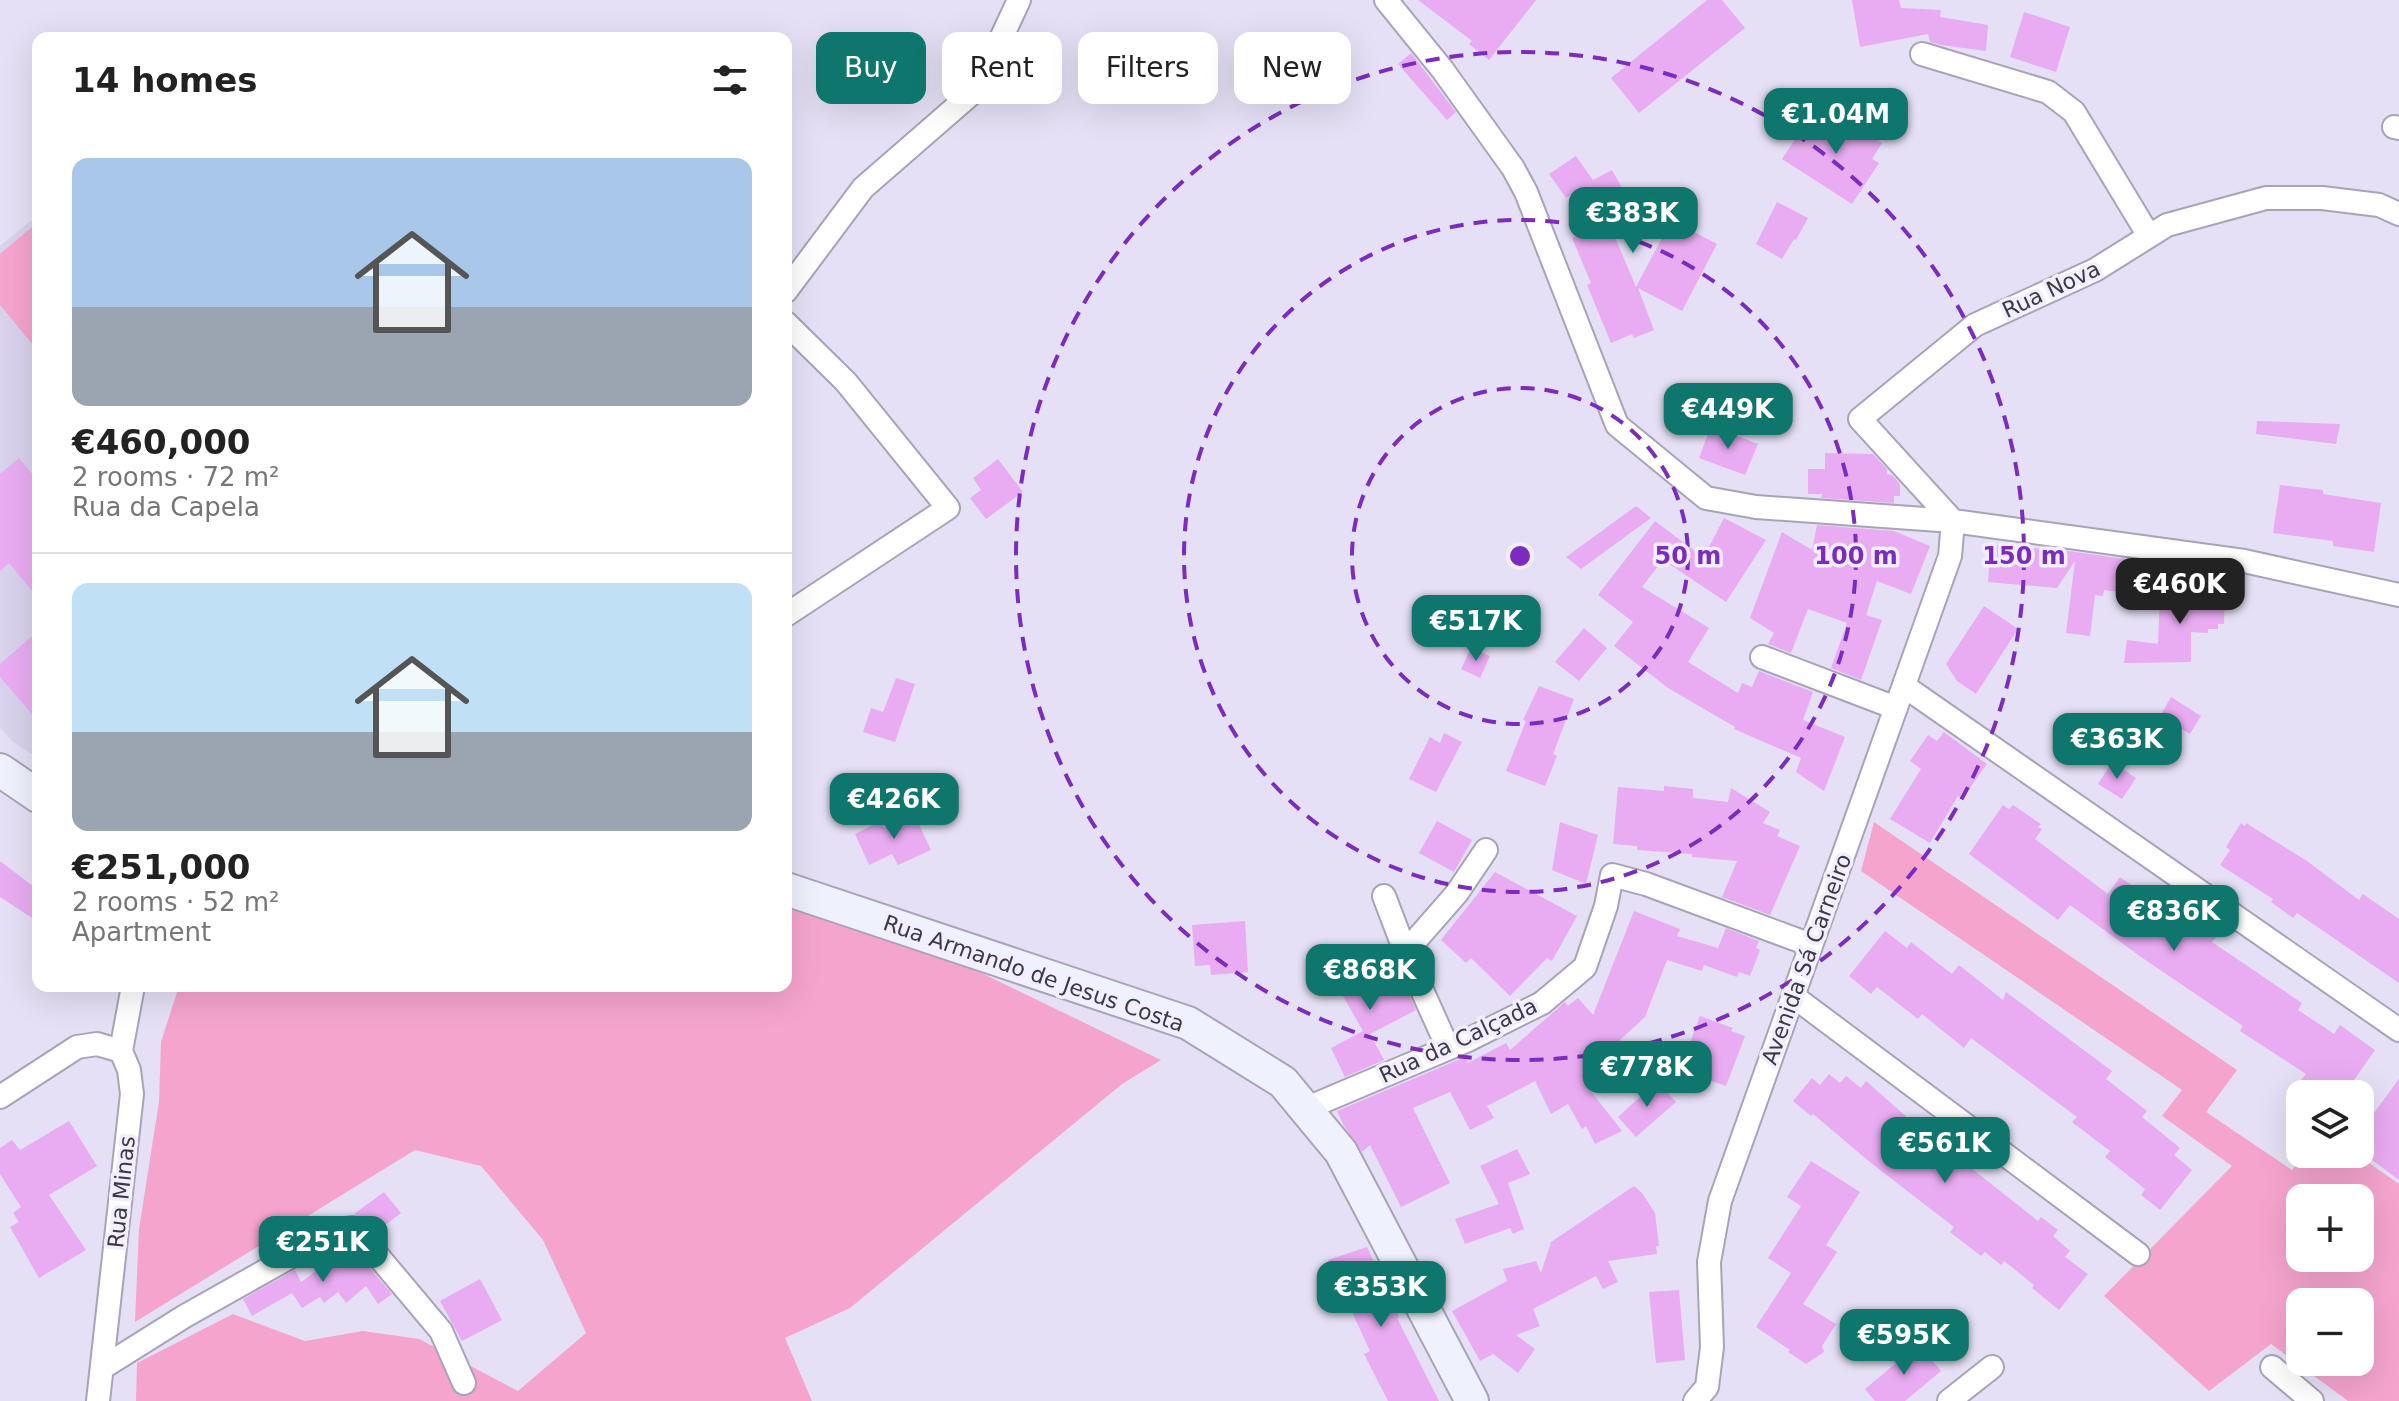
<!DOCTYPE html>
<meta charset="utf-8">
<style>
:root{--surface:#fff;--page:#f2f2f2;--text:#222;--muted:#767676;--line:#e0e0e0;--accent:#0f766e}
body{margin:0;font-family:"DejaVu Sans",sans-serif;background:var(--page);color:var(--text);height:100vh;display:flex;flex-direction:column;font-size:30px;white-space:nowrap}
*{box-sizing:border-box;margin:0}
p{font-size:26px;color:var(--muted)}
.icon{flex:none;width:44px;height:44px;fill:none;stroke:currentColor;stroke-width:2;stroke-linecap:round;stroke-linejoin:round}
.map{position:relative;flex:1;overflow:hidden}
.details{position:absolute;left:32px;top:32px;width:760px;height:960px;display:flex;flex-direction:column;background:var(--surface);border-radius:16px;box-shadow:0 8px 32px #0002}
.details>*{flex:none}
.banner{position:absolute;left:816px;top:32px;width:760px;height:72px;display:flex;gap:16px}
.controls{position:absolute;left:2286px;top:1080px;display:grid;gap:16px}
.controls a{display:grid;place-items:center;width:88px;height:88px;border-radius:16px;background:var(--surface);box-shadow:0 8px 32px #0002;font-size:40px}
.price{position:absolute;translate:-50% -68px;padding:0 18px;border-radius:16px;background:var(--accent);color:#fff;font-size:26px;line-height:52px;filter:drop-shadow(0 2px 4px #0008)}
.price::after{content:'';position:absolute;left:50%;top:48px;width:24px;height:18px;margin-left:-12px;background:inherit;clip-path:polygon(0 0,100% 0,50% 100%)}
.price.on{background:#222;color:#fff}
ul{padding:0;list-style:none}
li{display:grid;align-content:center;gap:16px;height:424px;padding:0 40px}
li+li{border-top:2px solid var(--line)}
li span{display:grid;place-items:center;height:248px;border-radius:16px;color:#555}
li>.icon{margin-inline-start:auto}
span .icon{width:144px;height:144px;fill:#fffc;stroke-width:1}
li b{font-size:34px}
h2{display:flex;justify-content:space-between;align-items:center;height:96px;padding:0 40px;font-size:34px}
.pill{padding:0 28px;border-radius:16px;background:var(--surface);box-shadow:0 8px 32px #0002;font-size:28px;line-height:72px}
.pill.on{background:var(--accent);color:#fff}
.map>svg:first-child{display:block}
.built{fill:#d8d2ed}
.green{fill:#f5a4ce;fill-rule:evenodd}
.building{fill:#e9acf2}
.lines{fill:none;stroke-linecap:round;stroke-linejoin:round}
.street-casing{stroke:#a8a3b7;stroke-width:26}
.secondary-casing{stroke:#a8a3b7;stroke-width:36}
.street{stroke:#fff;stroke-width:22}
.secondary{stroke:#eff2fc;stroke-width:32}
.ring{fill:none;stroke:#7b2cbf;stroke-width:4;stroke-dasharray:14 10}
.labels{text-anchor:middle;stroke-width:7;stroke-linejoin:round;paint-order:stroke}
.street-label{font-size:22px;fill:#3b3a42;stroke:#f2eeff}
.centre{fill:#7b2cbf;stroke:#f2eeff;stroke-width:4}
.ring-label{font-size:24px;text-anchor:middle;font-weight:bold;fill:#7b2cbf;stroke:#f2eeff;stroke-width:7;stroke-linejoin:round;paint-order:stroke}
</style>
<div class="map">
<svg width="2399" height="1401" viewBox="0 0 2399 1401">
<rect width="100%" height="100%" fill="#e5e0f5"/>
<path class="built" d="M38,215V758L12,741L0,727V246Z"/>
<path class="green" d="M38,222V351L0,305V254Z
M1874,822L2237,1070L2206,1112L2292,1170L2305,1154H2356L2399,1184V1401H2348L2271,1344L2209,1391L2104,1296L2232,1166L2162,1116L2182,1090L1861,871ZM2300,1198H2360V1258H2300ZM2300,1302H2360V1362H2300Z
M786,900L860,914L1161,1060L1122,1084L850,1308L785,1338L812,1401H136L137,1363L233,1314L305,1341L363,1331L419,1339L518,1391L586,1333L543,1240L481,1166L415,1150L135,1322L139,1229L159,1102L161,1042L179,986H786Z"/>
<path class="building" d="M1418,0H1536L1489,60L1469,44L1472,41Z
M1707,0H1722L1745,28L1639,113L1611,78Z
M1852,0H1899L1901,8L1941,10L1940,17L1988,25L1986,51L1941,45L1930,42L1928,34L1860,47Z
M2024,12L2070,27L2056,72L2010,57Z
M1411,53L1456,112L1447,120L1398,64Z
M1852,114L1873,128L1869,135L1882,143L1872,159L1879,163L1852,204L1782,159L1810,117L1838,135Z
M1576,156L1593,180L1612,170L1622,188L1671,220L1717,244L1682,311L1638,288L1654,330L1634,338L1632,334L1611,343L1587,285L1591,283L1572,238L1609,223L1636,287L1662,238L1579,190L1566,198L1549,174Z
M1777,202L1808,218L1796,240L1794,239L1782,259L1756,244Z
M2257,421L2340,424L2336,444L2256,434Z
M1711,426L1758,444L1745,475L1699,458Z
M1825,453L1873,454L1887,469V474L1892,475L1900,484V496H1894V503L1821,498L1822,494H1808V469H1825Z
M19,458L38,481V598L9,563L0,571V474Z
M998,459L1023,492L986,519L970,498L981,490L973,478Z
M2280,485L2323,490V494L2381,503L2374,552L2333,546V541L2273,533Z
M1636,506L1651,518L1581,569L1566,557Z
M1724,518L1766,540L1726,602L1663,560L1642,587L1709,628L1688,662L1738,693L1742,683L1752,687L1759,671L1813,692L1803,720L1845,737L1824,791L1796,772L1801,758L1734,729L1735,727L1668,688L1614,646L1633,622L1598,595L1655,521L1700,555L1706,546L1709,547Z
M1817,525L1894,531L1930,546L1911,594L1877,581L1866,615L1882,620L1861,680L1831,668L1847,623L1808,609L1791,653L1768,644L1774,633L1750,618L1782,532L1812,550Z
M1991,545L2061,550L2139,561L2134,594L2104,590L2103,596L2095,595L2090,636L2066,633L2075,561L2057,588L1988,582Z
M2185,589L2225,591L2224,624H2218V629H2208V633L2191,632V662L2124,663L2127,640L2158,644L2160,596L2176,597V592L2185,593Z
M1984,606L2018,629L1976,694L1957,681L1946,664Z
M1584,628L1607,648L1579,681L1555,662Z
M38,631V721L0,677V664Z
M1471,648L1490,656L1480,678L1461,669Z
M896,678L915,684L895,742L863,732L871,708L883,712Z
M1539,686L1574,699L1553,754L1557,756L1545,786L1506,771L1526,721L1523,720Z
M2171,697L2201,716L2190,734L2160,716Z
M1944,732L1987,764L1962,799L1958,796L1930,843L1890,819L1921,769L1910,761L1928,735L1937,741Z
M1444,733L1462,742L1436,792L1409,779L1430,737L1440,743Z
M2112,762L2136,778L2122,799L2098,784Z
M1664,786L1693,789V798L1728,802L1731,788L1770,812L1763,823L1780,830L1777,836L1800,846L1770,915L1722,897L1737,861L1692,857V854L1637,850V846L1613,844L1618,787L1664,791Z
M2003,805L2009,809L2013,805L2041,824L2038,827L2042,829L2035,839L2108,894L2120,877L2171,913L2174,909L2216,937L2212,942L2302,1003L2298,1010L2334,1034L2340,1025L2375,1050L2344,1094H2319L2300,1081L2306,1074L2240,1031L2243,1026L2141,957L2070,905L2058,920L1969,854Z
M914,814L931,850L898,865L892,854L869,865L855,834L881,821L884,828Z
M1437,821L1472,840L1454,872L1419,853Z
M1560,822L1598,835L1586,884L1552,870Z
M2241,823L2245,826L2246,823L2307,861L2359,900L2363,894L2399,919V983L2297,913L2293,918L2271,902L2273,899L2220,865L2230,850L2226,847Z
M0,861L38,890V922L0,897Z
M1495,872L1577,916L1552,961L1547,958L1510,996L1471,958L1466,963L1441,940Z
M1634,911L1680,929L1677,936L1718,948L1726,928L1759,941L1756,948L1760,950L1750,976L1739,972L1737,977L1704,965L1702,971L1667,960L1645,1017L1620,1040L1623,1043L1586,1069L1598,1084L1590,1090L1622,1131L1595,1144L1586,1126L1582,1129L1568,1104L1551,1114L1535,1081L1487,1106L1494,1118L1470,1130L1450,1092L1413,1108L1450,1183L1401,1207L1370,1145L1362,1152L1344,1126L1337,1111L1465,1057L1468,1063L1506,1043L1510,1050L1565,1002L1568,1006L1578,998L1593,1015Z
M1245,921L1248,972L1211,975L1210,965L1195,966L1192,925Z
M1885,931L1907,948L1911,942L1952,974L1959,965L2003,1000L2006,992L2112,1071L2106,1079L2147,1111L2142,1117L2180,1148L2174,1155L2192,1170L2160,1210L2141,1195L2145,1189L2105,1157L2110,1151L2072,1122L2077,1117L1971,1038L1964,1048L1922,1014L1918,1019L1877,987L1871,994L1849,976Z
M1363,959L1371,974L1396,966L1416,1010L1370,1034L1384,1060L1345,1077L1331,1048L1363,1031L1332,977Z
M1700,1016L1733,1028L1731,1031L1745,1036L1726,1086L1680,1070Z
M1829,1074L1840,1083L1846,1076L1861,1088L1866,1081L1909,1119L2038,1221L2041,1217L2058,1230L2053,1236L2070,1251L2065,1257L2088,1274L2059,1310L2032,1288L2034,1285L2004,1261L2001,1265L1985,1252L1981,1256L1950,1232L1954,1227L1871,1163L1813,1114L1811,1116L1793,1101L1812,1078L1820,1085Z
M2399,1079V1180L2360,1151V1132Z
M1657,1081L1676,1102L1636,1137L1618,1117Z
M69,1121L97,1166L49,1195L86,1250L39,1278L10,1227L19,1222L13,1213L21,1207L0,1174V1148L12,1140L20,1150Z
M1517,1149L1530,1174L1508,1183L1524,1229L1513,1234L1510,1228L1465,1244L1455,1219L1499,1204L1480,1166Z
M1811,1161L1860,1192L1826,1245L1837,1252L1803,1304L1836,1324L1822,1346L1824,1352L1806,1364L1788,1352L1790,1350L1756,1327L1791,1273L1768,1258L1801,1206L1787,1197Z
M1634,1186L1642,1193L1655,1213L1659,1246H1656L1657,1254L1608,1261L1618,1282L1603,1289L1596,1276L1533,1309L1540,1326L1516,1335L1535,1349L1518,1373L1493,1354L1480,1361L1452,1311L1507,1281L1503,1269L1536,1261L1541,1273L1551,1242Z
M384,1192L401,1213L376,1232L361,1218L354,1214Z
M350,1245L392,1294L378,1304L366,1286L346,1303L338,1292L324,1303L320,1297L302,1308L292,1293L252,1316L243,1299L295,1270L301,1282Z
M1367,1247L1399,1317L1397,1318L1439,1401H1388L1364,1354L1370,1351L1328,1260Z
M480,1279L502,1320L462,1341L440,1301Z
M1679,1290L1685,1360L1656,1363L1649,1292Z
M1919,1344L1941,1371L1905,1401H1875L1865,1389Z"/>
<g class="lines">
<defs>
<path id="street" d="M1386,0L1442,69L1513,168L1526,192L1617,425L1706,498L1756,507L1953,521L2244,561L2399,595
M1922,54L2048,92L2074,112L2149,236
M2394,127L2399,128
M786,291L863,188L978,88L1019,0
M786,323L846,382L948,508L786,615
M1953,521L1860,419L1975,325L2095,270L2167,225L2266,198H2322L2379,205L2399,214
M1762,657L1896,708
M1904,686L2399,1030
M1384,896L1408,959
M1793,996L2138,1254
M1448,1048L1408,959L1409,948L1457,893L1486,850
M0,1097L77,1047L97,1044L121,1051
M1305,1109L1468,1040L1542,1003L1585,967L1606,906L1612,875L1646,884L1811,945
M2272,1367L2312,1401
M102,1368L185,1316L338,1230L352,1228L362,1237L441,1331L464,1383
M98,1401L132,1094L129,1070L121,1051L133,986
M1695,1401L1707,1387L1712,1347L1709,1262L1720,1201L1950,556L1953,521
M1949,1401L1992,1367"/>
<path id="secondary" d="M0,770L38,796
M786,889L1188,1023L1283,1082L1341,1152L1472,1401"/>
</defs>
<use href="#street" class="street-casing"/>
<use href="#secondary" class="secondary-casing"/>
<use href="#street" class="street"/>
<use href="#secondary" class="secondary"/>
</g>
<g class="ring">
<circle cx="1520" cy="556" r="168"/>
<circle cx="1520" cy="556" r="336"/>
<circle cx="1520" cy="556" r="504"/>
</g>
<g class="labels">
<g class="street-label">
<text transform="translate(2051 289) rotate(-25)" y="8">Rua Nova</text>
<text transform="translate(1806 959) rotate(-70)" y="8">Avenida Sá Carneiro</text>
<text transform="translate(1034 973) rotate(19)" y="8">Rua Armando de Jesus Costa</text>
<text transform="translate(1458 1040) rotate(-25)" y="8">Rua da Calçada</text>
<text transform="translate(121 1192) rotate(-84)" y="8">Rua Minas</text>
</g>
</g>
<circle cx="1520" cy="556" r="12" class="centre"/>
<g class="ring-label">
<text x="1688" y="564">50 m</text>
<text x="1856" y="564">100 m</text>
<text x="2024" y="564">150 m</text>
</g>
</svg>
<div class="controls">
<a><svg class="icon" aria-label="layers" viewBox="0 0 24 24"><path d="M12 4l9 5-9 5-9-5zM3 14l9 5 9-5"/></svg></a>
<a>+</a>
<a>−</a>
</div>
<b class="price" style="left:1836px;top:156px">€1.04M</b>
<b class="price" style="left:1633px;top:255px">€383K</b>
<b class="price" style="left:1728px;top:451px">€449K</b>
<b class="price on" style="left:2180px;top:626px">€460K</b>
<b class="price" style="left:1476px;top:663px">€517K</b>
<b class="price" style="left:2117px;top:781px">€363K</b>
<b class="price" style="left:894px;top:841px">€426K</b>
<b class="price" style="left:2174px;top:953px">€836K</b>
<b class="price" style="left:1370px;top:1012px">€868K</b>
<b class="price" style="left:1647px;top:1109px">€778K</b>
<b class="price" style="left:1945px;top:1185px">€561K</b>
<b class="price" style="left:323px;top:1284px">€251K</b>
<b class="price" style="left:1381px;top:1329px">€353K</b>
<b class="price" style="left:1904px;top:1377px">€595K</b>
<div class="banner">
<a class="pill on">Buy</a>
<a class="pill">Rent</a>
<a class="pill">Filters</a>
<a class="pill">New</a>
</div>
<section class="details">
<h2>14 homes<svg class="icon" aria-label="filters" viewBox="0 0 24 24"><path d="M4 7h16M4 17h16"/><circle cx="9" cy="7" r="2"/><circle cx="15" cy="17" r="2"/></svg></h2>
<ul>
<li><span style="background:linear-gradient(#a9c7e8 60%,#9aa5b1 0)"><svg class="icon" aria-label="home" viewBox="0 0 24 24"><path d="M3 11l9-7 9 7M6 9v11h12V9"/></svg></span><div><b>€460,000</b><p>2 rooms · 72 m²</p><p>Rua da Capela</p></div></li>
<li><span style="background:linear-gradient(#bfe0f5 60%,#9aa5b1 0)"><svg class="icon" aria-label="home" viewBox="0 0 24 24"><path d="M3 11l9-7 9 7M6 9v11h12V9"/></svg></span><div><b>€251,000</b><p>2 rooms · 52 m²</p><p>Apartment</p></div></li>
</ul>
</section>
</div>
